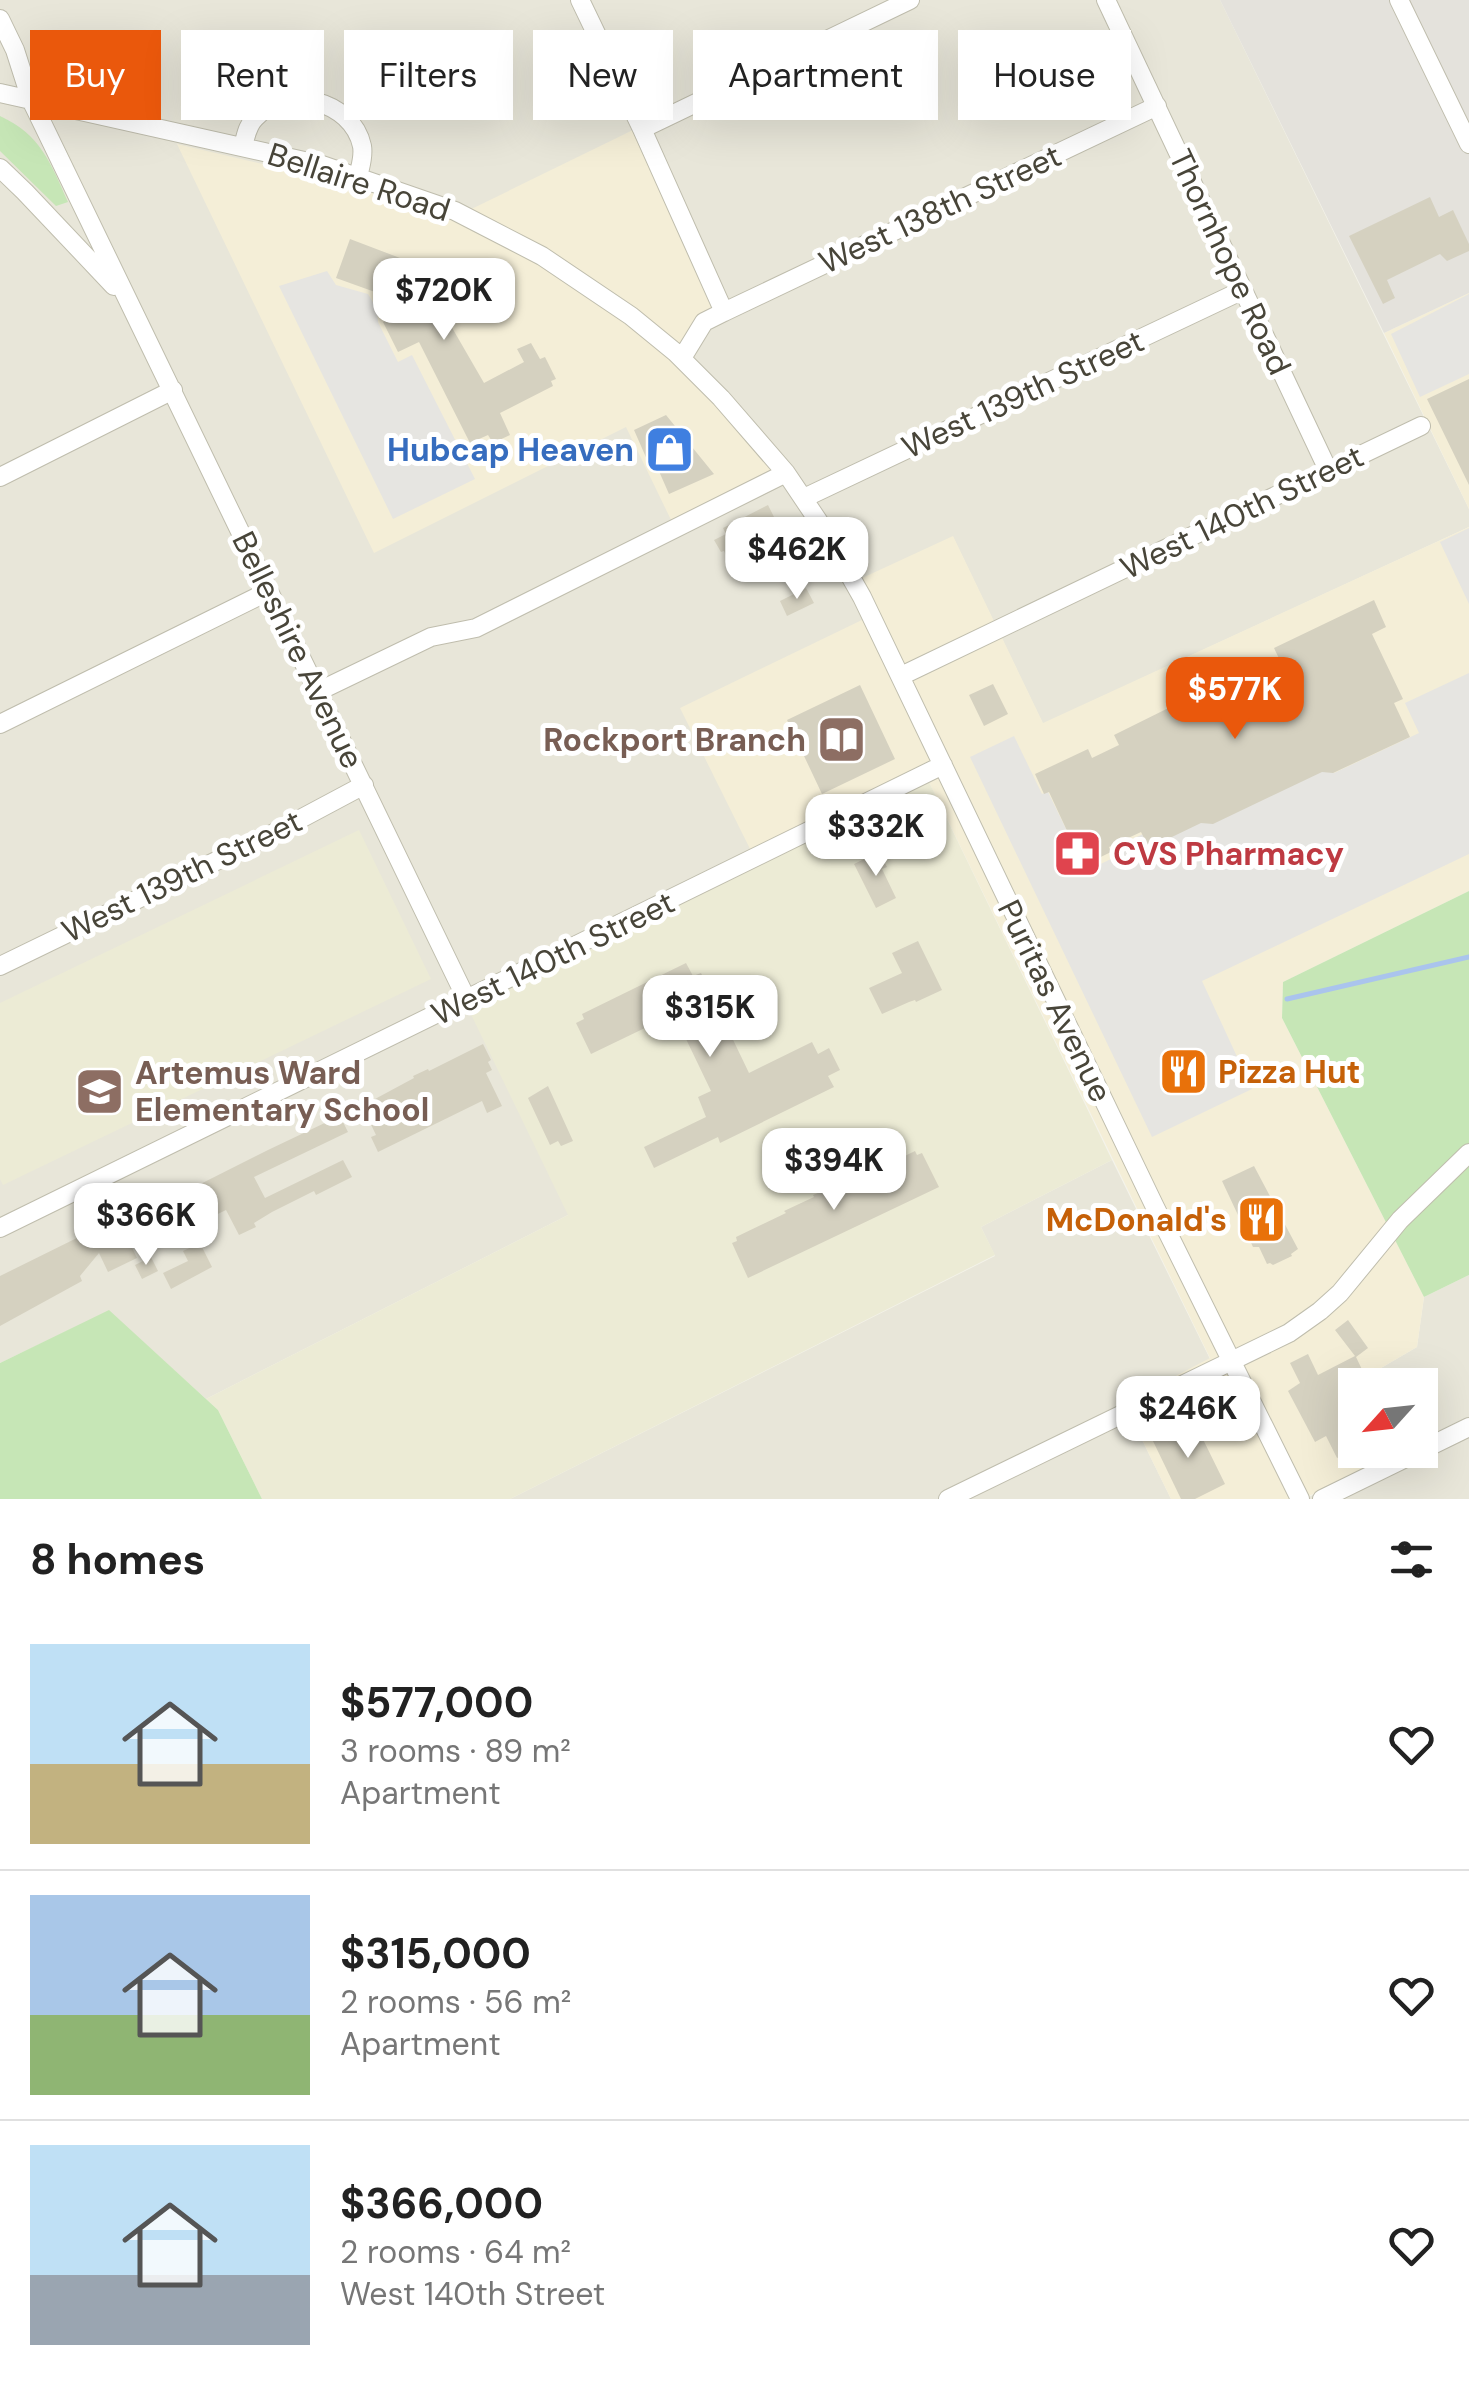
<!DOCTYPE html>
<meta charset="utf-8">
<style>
:root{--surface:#fff;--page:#f6f6f6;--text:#222;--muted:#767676;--line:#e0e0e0;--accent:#ea580c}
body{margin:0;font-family:"DM Sans",sans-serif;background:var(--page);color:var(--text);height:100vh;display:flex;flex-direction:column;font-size:38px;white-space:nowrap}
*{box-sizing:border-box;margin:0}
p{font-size:32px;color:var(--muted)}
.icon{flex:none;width:55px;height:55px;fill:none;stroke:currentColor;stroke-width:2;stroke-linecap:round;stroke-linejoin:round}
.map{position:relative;height:1499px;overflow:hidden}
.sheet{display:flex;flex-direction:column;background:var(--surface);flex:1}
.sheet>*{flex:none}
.guide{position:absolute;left:30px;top:30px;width:1410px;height:90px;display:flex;gap:20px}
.needle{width:65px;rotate:243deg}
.fabs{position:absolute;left:1338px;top:1368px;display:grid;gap:20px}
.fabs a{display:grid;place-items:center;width:100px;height:100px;border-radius:0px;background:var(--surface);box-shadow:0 10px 40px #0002;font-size:50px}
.price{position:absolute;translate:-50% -85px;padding:0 22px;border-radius:20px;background:#fff;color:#222;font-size:32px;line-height:65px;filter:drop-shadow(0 2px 5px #0008)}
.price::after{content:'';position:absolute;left:50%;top:60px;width:30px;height:22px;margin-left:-15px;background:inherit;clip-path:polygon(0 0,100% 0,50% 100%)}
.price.on{background:var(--accent);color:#fff}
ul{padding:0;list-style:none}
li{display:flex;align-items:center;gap:30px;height:250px;padding:0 30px}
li+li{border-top:2px solid var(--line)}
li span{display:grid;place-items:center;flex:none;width:280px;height:200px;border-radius:0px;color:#555}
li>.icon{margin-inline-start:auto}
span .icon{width:120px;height:120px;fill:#fffc;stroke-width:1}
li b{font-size:42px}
h2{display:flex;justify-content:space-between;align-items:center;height:120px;padding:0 30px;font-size:42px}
.pill{padding:0 35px;border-radius:0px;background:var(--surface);box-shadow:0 10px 40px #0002;font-size:35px;line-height:90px}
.pill.on{background:var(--accent);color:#fff}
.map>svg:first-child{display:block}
.residential{fill:#e8e6d9}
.commercial{fill:#f4eed7}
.industrial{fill:#e4e2dc}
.education{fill:#ecebd5}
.green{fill:#c6e6b6}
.parking{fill:#e6e5e1}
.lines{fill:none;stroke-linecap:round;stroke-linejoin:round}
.stream{stroke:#aac4ed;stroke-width:5}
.building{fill:#d5d1c0}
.minor-casing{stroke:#bfbdad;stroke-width:20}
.minor{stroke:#fff;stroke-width:18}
.labels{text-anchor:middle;stroke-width:10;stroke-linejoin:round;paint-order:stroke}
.street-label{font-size:32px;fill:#484539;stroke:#fff}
.shop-label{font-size:32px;font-weight:bold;fill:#366cbe;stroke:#fff;text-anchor:end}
.education-label{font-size:32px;font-weight:bold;fill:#785e54;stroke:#fff;text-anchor:end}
.health-label{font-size:32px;font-weight:bold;fill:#be3a42;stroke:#fff;text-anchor:start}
.food-label{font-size:32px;font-weight:bold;fill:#c56008;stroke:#fff;text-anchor:start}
</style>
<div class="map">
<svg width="1469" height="1499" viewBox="0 0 1469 1499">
<rect width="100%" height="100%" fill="#f4f3ea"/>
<path class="residential" d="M0,0H1220L1469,509V527L1043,724L953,537L864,619L758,865L568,1215L206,1399L109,1311L0,1363Z
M1112,1160L1210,1359L1124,1403L1171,1499H510L995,1256L981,1227Z
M1469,1275V1499H1310L1309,1497L1407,1450H1420V1385H1389L1381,1368L1417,1347L1424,1297Z"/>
<path class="commercial" d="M633,130L720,320L710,325L686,368L780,471L673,524L626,427L374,553L177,144L383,192L453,218Z
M1469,293V509L1384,333Z
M1469,527V891L1283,982L1282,1018L1424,1297L1417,1347L1381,1368L1389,1385H1355V1450H1407L1309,1496L1310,1499H1171L1124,1403L1210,1358L929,782L758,865L680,708L864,619L847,585L953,536L1043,723Z"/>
<path class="industrial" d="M1220,0H1469V293L1384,333Z"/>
<path class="education" d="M929,782L1112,1160L981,1227L995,1255L510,1499H262L218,1410L206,1399L568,1215L467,1006Z
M359,830L431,979L3,1185L0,1179V1003Z"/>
<path class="green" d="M0,116C41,135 50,162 68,202L56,206L0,151Z
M1469,891V1275L1424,1297L1282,1018L1283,982Z
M109,1310L218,1410L262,1499H0V1363Z"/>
<path class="parking" d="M327,271L336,285L368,294L377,309L378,322L398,362L412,355L475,479L393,519L279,286Z
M1469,294V374L1420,397L1391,334Z
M1469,528V604L1440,542Z
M1469,673V854L1202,981L1252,1089L1152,1137L970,757L1014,736L1042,794L1048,792L1070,837L1063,841L1080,874L1113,858L1110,850L1143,834L1328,763L1334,773L1419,733L1405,703Z"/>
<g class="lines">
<path class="stream" d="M1287,999L1469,957"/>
</g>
<path class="building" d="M1430,197L1439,217L1453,210L1469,244V251L1447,261L1440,254L1387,280L1395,298L1383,304L1349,236Z
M350,239L400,258L398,261L421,267L432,290L440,302L442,301L450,317L447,319L484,383L524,362L517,349L531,343L540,359L545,357L556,379L551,381L553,386L500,413L510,435L493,443L488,435L470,443L419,342L398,352L383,322L397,315L386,296L336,278Z
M1469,379V485L1427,399Z
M666,415L714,474L669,494L658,469L652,471L634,430Z
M768,505L778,525L739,544L749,564L734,572L724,551L721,552L714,540L726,534L723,528Z
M806,588L814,603L787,616L780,601Z
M1374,600L1386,627L1372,634L1403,699L1394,703L1410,737L1333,773L1322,772L1213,824L1201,823L1149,848L1141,832L1109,847L1111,852L1078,868L1063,838L1069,835L1049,792L1044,794L1035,774L1088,749L1092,758L1119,745L1114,735L1245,670L1253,686L1285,671L1274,648Z
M993,684L1008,714L984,726L969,695Z
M860,685L895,759L822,794L787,720Z
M879,852L887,867L882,869L896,898L876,908L854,864Z
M918,941L942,990L916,1002L915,1000L909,1002L882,1014L869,988L902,973L892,953Z
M686,963L693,976L701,973L749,1073L812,1042L818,1054L829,1048L840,1070L828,1076L834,1087L720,1143L718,1137L654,1168L644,1147L706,1117L698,1097L711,1091L674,1014L591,1054L576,1023L584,1019L582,1014Z
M483,1044L491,1060L488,1062L492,1070L486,1073L502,1106L487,1113L482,1101L378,1152L371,1137L376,1135L362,1106L414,1078L413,1076L428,1069L429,1071Z
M1192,1053L1201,1073L1197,1075L1198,1080L1176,1091L1167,1080L1163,1065Z
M548,1086L573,1141L561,1146L558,1141L550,1145L528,1098Z
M341,1118L348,1132L254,1177L265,1198L343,1160L352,1177L316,1195L314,1191L272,1212L254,1223L256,1227L239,1235L226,1210L189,1228L173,1217L128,1239L137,1258L108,1272L99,1253L80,1276L82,1281L0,1326V1276L89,1232L91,1238L121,1224L268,1150L331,1120L334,1121Z
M915,1151L917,1155L922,1153L939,1187L748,1278L732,1243L737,1241L736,1237L786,1213L784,1211L814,1197L813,1195L865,1173L866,1175Z
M1254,1166L1298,1249L1291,1254L1292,1256L1273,1265L1270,1263L1267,1264L1259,1247H1253L1222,1181Z
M200,1243L212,1267L171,1289L163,1273L188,1261L183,1251Z
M151,1257L158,1271L142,1279L135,1265Z
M1348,1320L1368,1348L1356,1357L1368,1382L1355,1385V1406L1348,1410L1349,1415L1340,1419L1355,1450L1337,1458L1326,1436L1315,1442L1288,1391L1300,1383L1290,1363L1308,1354L1318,1375L1355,1356L1335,1330Z
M1193,1419L1225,1484L1195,1499H1181L1152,1439Z"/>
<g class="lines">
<defs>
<path id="minor" d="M580,0L642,129L724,312L704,322L682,358
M1106,0L1328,470
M1399,0L1469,144
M0,19L15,50L31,100L467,1000
M0,93L322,165L455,211L542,256L631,316L675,352L721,398L786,473L823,528L862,597L1155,1207L1300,1499
M642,129L910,0
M243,146C246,136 247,126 255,118C286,84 352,100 362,146C364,157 360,167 358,177
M0,168L25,192L114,286
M724,312L1157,106
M0,477L173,390
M804,498L1243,290
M901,676L1421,426
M317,692L431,637L476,628L786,473
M0,724L269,591
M0,966L274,833L364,785
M0,1228L943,765
M948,1499L1289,1333L1320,1311L1340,1293L1400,1220L1469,1153
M1322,1499L1469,1427"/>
</defs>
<use href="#minor" class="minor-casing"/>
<use href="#minor" class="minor"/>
</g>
<defs>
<symbol id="shop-square" viewBox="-11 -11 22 22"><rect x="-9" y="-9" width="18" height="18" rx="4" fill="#3f7fe0" stroke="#fff"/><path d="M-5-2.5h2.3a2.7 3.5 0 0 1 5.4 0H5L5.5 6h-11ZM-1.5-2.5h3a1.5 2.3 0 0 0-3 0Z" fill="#fff"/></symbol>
<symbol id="library-square" viewBox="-11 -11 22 22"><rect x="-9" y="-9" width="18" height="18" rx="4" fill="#8d6e63" stroke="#fff"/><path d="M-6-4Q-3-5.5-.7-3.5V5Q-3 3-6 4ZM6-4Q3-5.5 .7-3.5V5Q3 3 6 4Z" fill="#fff"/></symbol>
<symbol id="pharmacy-square" viewBox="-11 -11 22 22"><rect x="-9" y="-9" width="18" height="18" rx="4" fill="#e0444e" stroke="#fff"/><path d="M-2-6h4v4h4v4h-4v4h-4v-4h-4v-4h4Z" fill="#fff"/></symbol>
<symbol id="restaurant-square" viewBox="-11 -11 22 22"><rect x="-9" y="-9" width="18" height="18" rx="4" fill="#e8710a" stroke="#fff"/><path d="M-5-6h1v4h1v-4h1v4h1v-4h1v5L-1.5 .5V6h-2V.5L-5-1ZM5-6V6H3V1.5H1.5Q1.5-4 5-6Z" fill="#fff"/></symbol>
<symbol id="school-square" viewBox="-11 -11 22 22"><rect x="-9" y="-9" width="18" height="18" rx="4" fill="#8d6e63" stroke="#fff"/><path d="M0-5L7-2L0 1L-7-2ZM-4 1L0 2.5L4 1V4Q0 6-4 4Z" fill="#fff"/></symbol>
</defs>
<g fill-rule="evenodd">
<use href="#shop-square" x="642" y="422" width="55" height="55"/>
<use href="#library-square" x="814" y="712" width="55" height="55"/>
<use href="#pharmacy-square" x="1050" y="826" width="55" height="55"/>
<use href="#restaurant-square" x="1156" y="1044" width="55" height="55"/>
<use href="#school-square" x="72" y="1064" width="55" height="55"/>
<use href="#restaurant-square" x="1234" y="1192" width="55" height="55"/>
</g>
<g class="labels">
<g class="street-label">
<text transform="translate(359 182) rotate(18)" y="11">Bellaire Road</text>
<text transform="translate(940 209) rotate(-25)" y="11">West 138th Street</text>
<text transform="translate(1230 262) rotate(65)" y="11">Thornhope Road</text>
<text transform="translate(1023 394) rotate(-25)" y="11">West 139th Street</text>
<text transform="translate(1242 512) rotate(-26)" y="11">West 140th Street</text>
<text transform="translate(298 650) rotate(64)" y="11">Belleshire Avenue</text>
<text transform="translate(182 876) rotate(-26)" y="11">West 139th Street</text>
<text transform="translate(553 958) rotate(-26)" y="11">West 140th Street</text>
<text transform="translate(1055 1001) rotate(64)" y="11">Puritas Avenue</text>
</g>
<g class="shop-label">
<text x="634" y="461">Hubcap Heaven</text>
</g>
<g class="education-label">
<text x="806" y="751">Rockport Branch</text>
<text x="135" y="1084" text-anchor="start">Artemus Ward<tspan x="135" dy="37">Elementary School</tspan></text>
</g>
<g class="health-label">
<text x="1113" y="865">CVS Pharmacy</text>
</g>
<g class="food-label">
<text x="1218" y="1083">Pizza Hut</text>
<text x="1227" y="1231" text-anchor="end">McDonald's</text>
</g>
</g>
</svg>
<div class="fabs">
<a><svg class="needle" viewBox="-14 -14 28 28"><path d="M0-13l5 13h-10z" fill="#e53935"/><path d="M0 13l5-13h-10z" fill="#767676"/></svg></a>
</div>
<b class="price" style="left:444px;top:343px">$720K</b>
<b class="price" style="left:797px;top:602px">$462K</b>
<b class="price on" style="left:1235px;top:742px">$577K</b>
<b class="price" style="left:876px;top:879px">$332K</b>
<b class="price" style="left:710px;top:1060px">$315K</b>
<b class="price" style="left:834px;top:1213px">$394K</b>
<b class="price" style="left:146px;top:1268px">$366K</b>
<b class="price" style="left:1188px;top:1461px">$246K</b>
<div class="guide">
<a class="pill on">Buy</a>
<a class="pill">Rent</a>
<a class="pill">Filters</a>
<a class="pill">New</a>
<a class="pill">Apartment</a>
<a class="pill">House</a>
</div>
</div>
<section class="sheet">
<h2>8 homes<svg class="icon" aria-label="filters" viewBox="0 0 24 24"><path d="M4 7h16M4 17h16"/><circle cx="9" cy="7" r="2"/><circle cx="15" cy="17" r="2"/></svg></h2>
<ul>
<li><span style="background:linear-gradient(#bfe0f5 60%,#c2b280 0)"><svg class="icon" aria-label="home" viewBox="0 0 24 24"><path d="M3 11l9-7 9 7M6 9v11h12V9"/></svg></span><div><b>$577,000</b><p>3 rooms · 89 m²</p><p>Apartment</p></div><svg class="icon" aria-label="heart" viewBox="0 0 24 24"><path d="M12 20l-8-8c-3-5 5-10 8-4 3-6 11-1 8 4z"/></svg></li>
<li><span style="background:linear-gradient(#a9c7e8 60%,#8fb573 0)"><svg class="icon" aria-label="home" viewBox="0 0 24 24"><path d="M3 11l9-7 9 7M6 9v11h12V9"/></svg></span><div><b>$315,000</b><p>2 rooms · 56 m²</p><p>Apartment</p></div><svg class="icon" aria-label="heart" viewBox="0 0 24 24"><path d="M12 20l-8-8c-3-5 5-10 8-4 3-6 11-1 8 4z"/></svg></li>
<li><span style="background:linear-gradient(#bfe0f5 65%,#9aa5b1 0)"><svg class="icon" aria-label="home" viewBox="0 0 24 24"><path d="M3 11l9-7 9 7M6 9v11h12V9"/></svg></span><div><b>$366,000</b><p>2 rooms · 64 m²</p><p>West 140th Street</p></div><svg class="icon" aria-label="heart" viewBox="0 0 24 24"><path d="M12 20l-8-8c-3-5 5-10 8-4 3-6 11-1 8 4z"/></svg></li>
</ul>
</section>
